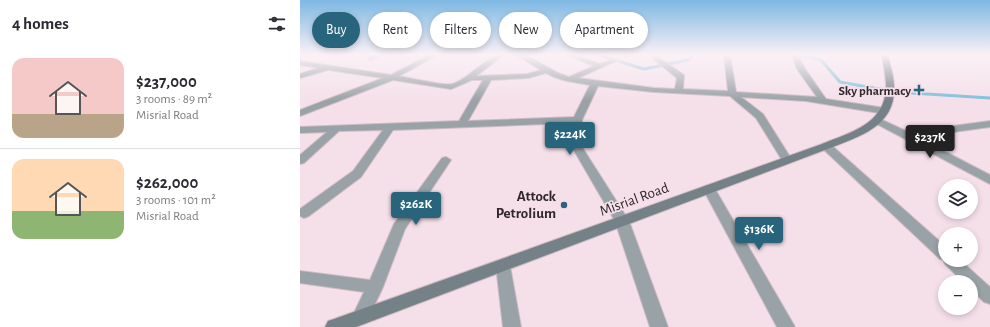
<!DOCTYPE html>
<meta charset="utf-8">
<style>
:root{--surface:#fff;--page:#f2f2f3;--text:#2b2b33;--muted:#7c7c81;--line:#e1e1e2;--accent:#28657c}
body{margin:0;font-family:"Alegreya Sans",sans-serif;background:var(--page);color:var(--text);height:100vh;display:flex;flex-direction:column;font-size:15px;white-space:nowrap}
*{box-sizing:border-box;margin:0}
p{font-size:13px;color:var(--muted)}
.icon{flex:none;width:22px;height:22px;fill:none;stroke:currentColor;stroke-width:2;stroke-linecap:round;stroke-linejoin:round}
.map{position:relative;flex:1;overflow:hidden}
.panel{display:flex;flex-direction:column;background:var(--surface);width:300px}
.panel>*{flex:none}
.banner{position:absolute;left:12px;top:12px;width:380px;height:36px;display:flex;gap:8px}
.fabs{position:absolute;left:638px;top:179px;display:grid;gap:8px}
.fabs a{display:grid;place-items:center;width:40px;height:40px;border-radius:50%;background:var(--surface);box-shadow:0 2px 6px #0003;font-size:20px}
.price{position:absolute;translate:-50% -34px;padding:0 9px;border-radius:4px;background:var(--accent);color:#fff;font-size:13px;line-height:26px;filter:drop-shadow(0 1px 2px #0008)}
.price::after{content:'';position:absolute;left:50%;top:24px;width:12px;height:9px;margin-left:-6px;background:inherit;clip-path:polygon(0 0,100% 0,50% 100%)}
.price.active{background:#222;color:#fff}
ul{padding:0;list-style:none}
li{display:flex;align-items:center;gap:12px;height:100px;padding:0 12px}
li+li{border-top:1px solid var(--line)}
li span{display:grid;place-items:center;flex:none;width:112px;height:80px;border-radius:12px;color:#555}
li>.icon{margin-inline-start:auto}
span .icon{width:48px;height:48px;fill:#fffc;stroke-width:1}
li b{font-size:17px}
h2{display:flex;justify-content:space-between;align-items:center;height:48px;padding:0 12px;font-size:17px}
.pill{padding:0 14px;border-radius:18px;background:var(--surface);box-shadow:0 2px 6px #0003;font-size:14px;line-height:36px}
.pill.active{background:var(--accent);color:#fff}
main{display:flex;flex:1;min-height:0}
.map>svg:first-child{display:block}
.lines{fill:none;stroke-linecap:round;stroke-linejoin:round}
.stream{stroke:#7ebfdb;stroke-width:3}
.minor-casing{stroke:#cebbc4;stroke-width:2}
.secondary-casing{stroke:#cebbc4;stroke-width:2}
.minor{fill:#99a2a6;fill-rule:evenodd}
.secondary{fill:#748187;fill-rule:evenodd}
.poi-dot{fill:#28657c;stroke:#f5e0ea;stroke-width:1.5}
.labels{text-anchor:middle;stroke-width:3.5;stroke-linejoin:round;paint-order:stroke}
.far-poi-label{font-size:13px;font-weight:bold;fill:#30282b;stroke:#f5e0ea;text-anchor:end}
.poi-label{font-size:15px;font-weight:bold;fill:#30282b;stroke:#f5e0ea;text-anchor:end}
.street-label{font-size:15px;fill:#30282b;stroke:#f5e0ea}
</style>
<main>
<section class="panel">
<h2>4 homes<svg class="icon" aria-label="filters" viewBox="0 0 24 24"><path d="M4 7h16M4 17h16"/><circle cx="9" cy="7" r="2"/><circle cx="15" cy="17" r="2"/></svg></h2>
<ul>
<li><span style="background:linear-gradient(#f6c9c9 70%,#b9a48a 0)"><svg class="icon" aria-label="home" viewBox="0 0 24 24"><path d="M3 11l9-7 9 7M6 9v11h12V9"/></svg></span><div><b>$237,000</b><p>3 rooms · 89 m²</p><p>Misrial Road</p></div></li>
<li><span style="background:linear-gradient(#ffd9b3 65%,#8fb573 0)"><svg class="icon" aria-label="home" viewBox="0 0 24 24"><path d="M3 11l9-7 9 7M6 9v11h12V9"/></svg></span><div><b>$262,000</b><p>3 rooms · 101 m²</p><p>Misrial Road</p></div></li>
</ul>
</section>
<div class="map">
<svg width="690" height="327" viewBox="0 0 690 327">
<rect width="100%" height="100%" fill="#f5e0ea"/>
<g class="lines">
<path class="stream" d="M299,55L344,69L388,60L391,58V55
M500,55L521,60L540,82L596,92L690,98"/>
<defs>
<path id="minor" d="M73,55H81L72,60H68V58Z
M129,55H137L99,76C110,78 144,86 152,84C169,80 185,55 204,55L176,76L227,74L241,70L221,58L213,55H226L258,73L269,77L294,66L267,55H276L300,64L312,59L316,61L278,78L354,88L375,89L377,78L352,58V55H358V57L384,75L383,89L428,91L424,55H430L436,92L517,97L497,69L492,55H498L505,69L526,99L585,108L589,111L585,114L506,101L441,97L463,114L492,160L487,163L482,160L456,118L430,96L354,92L298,86L282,120V147L329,221L368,327H350L315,221L272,147V123L93,130L61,177L9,216L4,218L0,216V209L53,171L83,130L39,131L4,163L0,164V155L27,132L0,133V127L159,121L183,80H172L151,89L93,80L0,116V110L83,78L28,70L0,78V74L18,68L0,65V61L91,75ZM246,73C259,81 275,82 290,85L274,117L168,121L191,80L228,78Z
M578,118L608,132L690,121V127L617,137L690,175V184L575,123L573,121L575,119Z
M526,143L530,144L645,246V260H660L690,287V304L684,302L671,289V282H663L645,264L643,260L640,259L522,148L521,146L522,144Z
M146,157L151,160L105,229L83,287L66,323L60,325L54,323L52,317L64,292L0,283V271L70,280L94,224L142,158Z
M409,185L413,186L415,189L495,327H477L403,189L405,186Z
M203,260L208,262L210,266L221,327H203L196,266L198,262Z"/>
<path id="secondary" d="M582,55H588C590,65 594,76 594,86C596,126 560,136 530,148L56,327H25L28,321L34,319L522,144C551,132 586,124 586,86C586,76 583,65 582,55Z"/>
</defs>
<use href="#minor" class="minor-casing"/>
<use href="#secondary" class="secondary-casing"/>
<use href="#minor" class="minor"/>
<use href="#secondary" class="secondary"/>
</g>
<linearGradient id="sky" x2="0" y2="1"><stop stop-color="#7db8e3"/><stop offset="0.54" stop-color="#faf1f6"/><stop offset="1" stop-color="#faf1f6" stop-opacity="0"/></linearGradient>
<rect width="690" height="101" fill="url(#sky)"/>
<g class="poi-dot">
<path d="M617 84h4v4h4v4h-4v4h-4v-4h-4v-4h4z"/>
<circle cx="264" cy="205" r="4"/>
</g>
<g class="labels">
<g class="far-poi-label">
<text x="611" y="95">Sky pharmacy</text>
</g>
<g class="poi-label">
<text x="256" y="201">Attock<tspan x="256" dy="17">Petrolium</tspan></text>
</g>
<g class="street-label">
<text transform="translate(334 199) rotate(-20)" y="5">Misrial Road</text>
</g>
</g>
</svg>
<div class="fabs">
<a><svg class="icon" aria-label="layers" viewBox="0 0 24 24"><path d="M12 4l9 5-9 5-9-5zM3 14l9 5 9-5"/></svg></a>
<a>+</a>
<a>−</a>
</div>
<b class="price" style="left:270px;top:156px">$224K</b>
<b class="price active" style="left:630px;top:159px">$237K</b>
<b class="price" style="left:116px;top:226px">$262K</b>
<b class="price" style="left:459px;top:251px">$136K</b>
<div class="banner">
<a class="pill active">Buy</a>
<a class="pill">Rent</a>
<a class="pill">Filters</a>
<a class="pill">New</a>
<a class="pill">Apartment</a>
</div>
</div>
</main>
